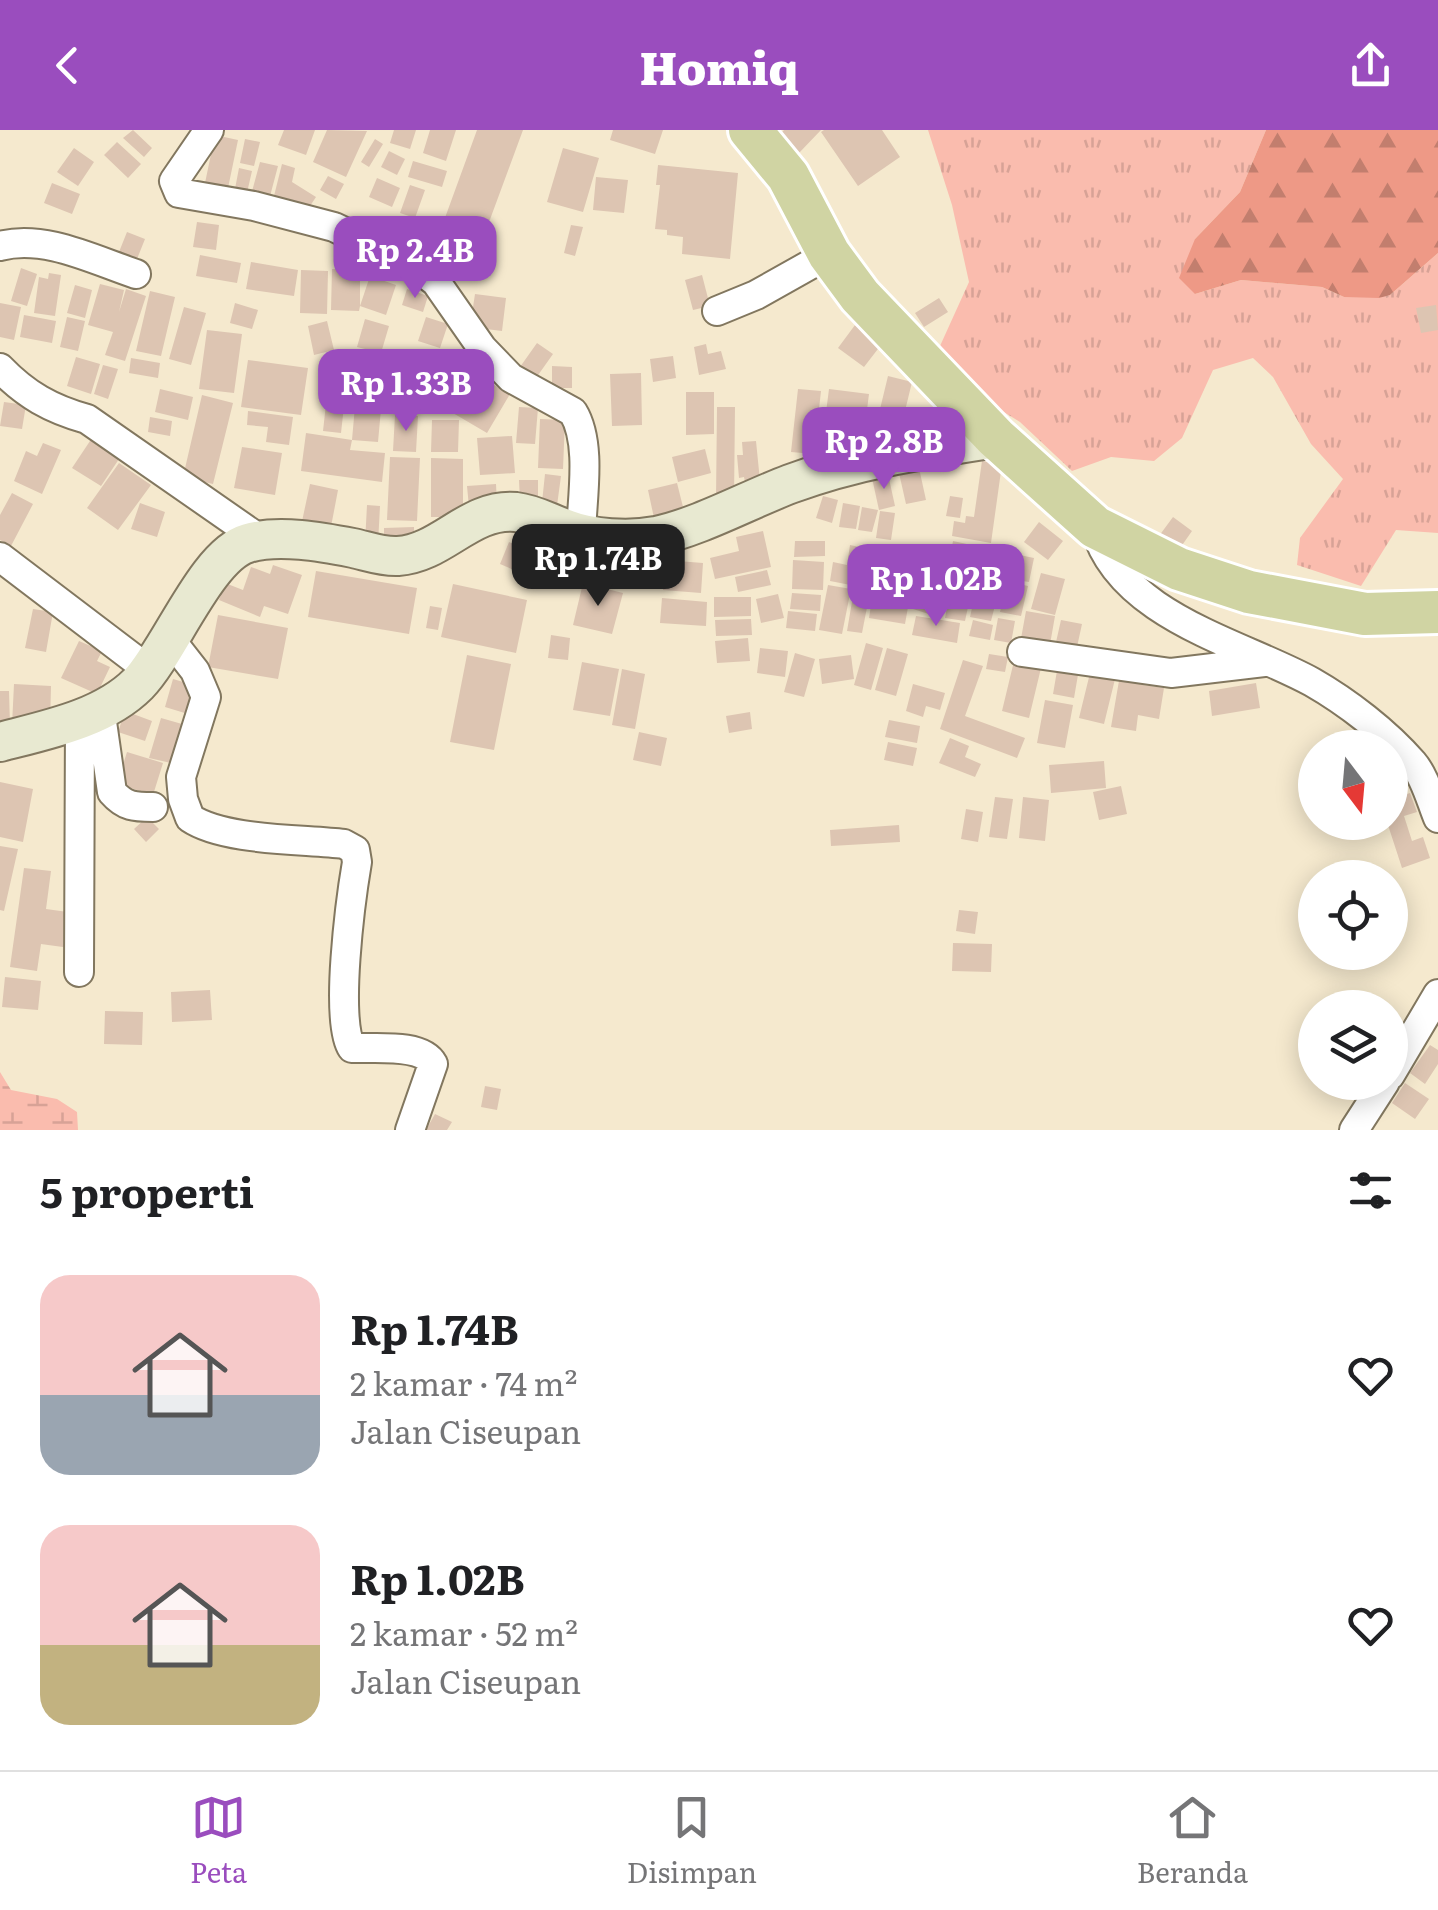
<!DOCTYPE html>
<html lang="id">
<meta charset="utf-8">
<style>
:root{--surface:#fff;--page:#f2f2f2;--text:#202124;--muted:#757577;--line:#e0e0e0;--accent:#9a4dbe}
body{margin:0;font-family:Literata,serif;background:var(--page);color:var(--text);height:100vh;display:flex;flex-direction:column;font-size:38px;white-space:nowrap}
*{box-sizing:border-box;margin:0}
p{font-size:32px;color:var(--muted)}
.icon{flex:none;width:55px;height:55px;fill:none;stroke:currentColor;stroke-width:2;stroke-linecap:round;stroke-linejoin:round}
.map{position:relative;height:1000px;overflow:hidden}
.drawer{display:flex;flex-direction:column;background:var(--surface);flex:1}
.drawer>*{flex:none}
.needle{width:65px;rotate:164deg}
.buttons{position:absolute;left:1298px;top:600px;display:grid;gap:20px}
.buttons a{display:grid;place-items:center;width:110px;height:110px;border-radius:50%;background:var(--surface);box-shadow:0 5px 25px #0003;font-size:50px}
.price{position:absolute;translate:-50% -85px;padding:0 22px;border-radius:20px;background:var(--accent);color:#fff;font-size:32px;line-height:65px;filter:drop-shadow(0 2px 5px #0008)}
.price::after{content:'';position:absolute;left:50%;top:60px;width:30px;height:22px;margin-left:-15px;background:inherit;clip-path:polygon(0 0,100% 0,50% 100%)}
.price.current{background:#222;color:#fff}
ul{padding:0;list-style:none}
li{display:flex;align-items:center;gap:30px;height:250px;padding:0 40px}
li span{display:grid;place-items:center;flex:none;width:280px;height:200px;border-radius:30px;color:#555}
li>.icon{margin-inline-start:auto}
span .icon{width:120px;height:120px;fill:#fffc;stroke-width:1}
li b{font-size:42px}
h2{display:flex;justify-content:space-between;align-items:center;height:120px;padding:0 40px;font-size:42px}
header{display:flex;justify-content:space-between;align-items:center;height:130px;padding:0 40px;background:var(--accent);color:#fff;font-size:45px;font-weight:800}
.menu{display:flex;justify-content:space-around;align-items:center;height:140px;border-top:2px solid var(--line);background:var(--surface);font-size:28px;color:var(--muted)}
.menu a{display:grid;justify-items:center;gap:5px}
.menu .current{color:var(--accent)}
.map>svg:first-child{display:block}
.grass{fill:url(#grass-tufts)}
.forest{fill:url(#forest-firs)}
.wetland{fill:url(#wetland-marsh)}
.building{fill:#ddc5b2}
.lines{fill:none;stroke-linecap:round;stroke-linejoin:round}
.street-casing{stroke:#82775f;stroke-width:32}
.secondary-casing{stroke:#82775f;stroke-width:42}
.primary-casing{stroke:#fff;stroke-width:48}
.street{stroke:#fff;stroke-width:28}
.secondary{stroke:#e8e9d1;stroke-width:38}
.primary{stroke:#d0d4a3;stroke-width:42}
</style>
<header><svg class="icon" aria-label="back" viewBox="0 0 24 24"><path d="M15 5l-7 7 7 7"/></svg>Homiq<svg class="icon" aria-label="share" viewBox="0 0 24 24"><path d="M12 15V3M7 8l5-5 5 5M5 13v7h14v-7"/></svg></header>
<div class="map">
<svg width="1438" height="1000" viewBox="0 0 1438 1000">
<defs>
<pattern id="grass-tufts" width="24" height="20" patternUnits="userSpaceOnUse" patternTransform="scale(2.5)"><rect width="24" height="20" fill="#fabcae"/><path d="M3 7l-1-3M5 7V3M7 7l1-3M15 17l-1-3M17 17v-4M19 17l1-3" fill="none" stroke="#d7a296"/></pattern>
<pattern id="forest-firs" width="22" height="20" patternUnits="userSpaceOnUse" patternTransform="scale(2.5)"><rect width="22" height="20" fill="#ee9986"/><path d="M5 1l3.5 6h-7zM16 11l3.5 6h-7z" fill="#c27e6e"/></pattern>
<pattern id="wetland-marsh" width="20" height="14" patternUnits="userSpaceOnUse" patternTransform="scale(2.5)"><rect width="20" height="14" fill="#fabcae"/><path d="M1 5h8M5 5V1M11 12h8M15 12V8" fill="none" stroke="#d7a296"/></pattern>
</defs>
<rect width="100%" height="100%" fill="#f5e9ce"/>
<path class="grass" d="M928,0H1266L1240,62L1195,109V164L1241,150L1322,157L1344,167L1390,165L1438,123V403L1396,400L1361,456L1297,435L1300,408L1343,349L1311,314L1273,247L1253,228L1213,240L1182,308L1154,331L1111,327L1072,341L1020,292L955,252L940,216L969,152L952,75Z"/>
<path class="forest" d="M1266,0H1438V123L1390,165L1379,168L1344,167L1322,157L1241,150L1195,164L1179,148L1195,109L1240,62Z"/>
<path class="wetland" d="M0,942L11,960L57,969L77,982L78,1000H0Z"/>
<path class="building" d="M133,0L152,18L144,27L123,8Z
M284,0H315L306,25L278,15Z
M327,0L367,1L346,47L313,32Z
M394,0H416L410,19L390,13Z
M430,0H456L446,31L423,23Z
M477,0H523L478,122L438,107Z
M613,0H663L655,24L610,10Z
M784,0H821L799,23L779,5Z
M824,0H882L900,27L858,56L821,2Z
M215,5L238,10L228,58L205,53Z
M245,9L260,12L254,36L240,33Z
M375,9L383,14L369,37L361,32Z
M117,12L141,34L128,48L104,25Z
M74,18L94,32L78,56L57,42Z
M563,18L599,28L583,82L547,72Z
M389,21L405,29L397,45L381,37Z
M413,31L447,41L442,57L408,47Z
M260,32L278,36L269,70L251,65Z
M282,34L295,38L292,52L316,67L306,82L283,68L274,66Z
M658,35L738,43L730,129L682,124L683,107L667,105V100L655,99L660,55H656Z
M239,38L252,41L246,67L234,64Z
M328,46L344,54L336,69L320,60Z
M596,47L628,50L624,83L593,80Z
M377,48L400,58L392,77L369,67Z
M52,53L80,64L72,84L44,73Z
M410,55L425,60L415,88L400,83Z
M197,92L219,95L216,120L193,117Z
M571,95L583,97L575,126L564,123Z
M127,102L145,109L135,134L117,127Z
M200,125L241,133L237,153L196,146Z
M251,132L298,140L294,166L246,159Z
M21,138L37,144L27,176L11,171Z
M332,139L360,140V176L370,146L396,155L386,185L360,176L359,181L331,180Z
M301,140L328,141L327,184L300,183Z
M49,143L61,145L55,186L34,183L39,147L48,149Z
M702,145L710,176L693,180L685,150Z
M100,154L124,160L119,182L126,159L146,166L125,231L105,225L113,202L88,195Z
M75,155L92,160L85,188L67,183Z
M407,159L428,166L423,182L402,175Z
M150,161L175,167L161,226L136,221Z
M475,164L506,168L502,201L470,197Z
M939,168L948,182L924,197L915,183Z
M0,173L21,177L14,210L0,207Z
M235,173L258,180L252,199L230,193Z
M1436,175L1438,200L1421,203L1416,178Z
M184,177L206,183L191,235L169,229Z
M24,185L56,191L52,213L20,207Z
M67,187L85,191L78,221L60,217Z
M426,187L448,194L440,218L418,211Z
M365,189L389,196L381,223L357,217Z
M327,191L334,220L314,225L308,196Z
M855,195L881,215L864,237L838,218Z
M207,200L242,204L234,263L199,259Z
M537,213L553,224L536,248L520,237Z
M706,214L708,224L721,221L726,239L699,245L694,217Z
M339,224H355L354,244L365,245L363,269L326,267L327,243L338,244Z
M673,226L676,248L653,252L650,229Z
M76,227L100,234L91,264L67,256Z
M131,228L160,233L158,248L129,243Z
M248,230L308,238L301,285L241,277Z
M103,235L118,239L108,269L94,264Z
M400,235L422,240L414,281L392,278Z
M552,236L572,237V258H552Z
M464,238L510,264L487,303L441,276Z
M641,243L642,295L612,296L610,244Z
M888,246L912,252L898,310L874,304Z
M160,259L193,267L188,290L155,282Z
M798,259L821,261L814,324L791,322Z
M829,259L869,264L865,295L825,290Z
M686,262H714V304L686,305Z
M202,265L233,273L213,354L183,347Z
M4,272L26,275L22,299L0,296Z
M326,274L344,276L341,303L323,301Z
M355,276L381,279L378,312L352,310L350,320L385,323L382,352L301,341L306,303L352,310Z
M519,277L538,278L535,314L516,313Z
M717,277H735L734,369H716Z
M914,279L937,284L931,312L908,307Z
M248,281L293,287L289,315L266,312L268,297L247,295Z
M395,285L418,286L416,322L393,321Z
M150,287L172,291L170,306L148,302Z
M540,289L565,290L563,339L538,338Z
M432,290H459L458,322H431Z
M512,306L515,343L480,345L477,308Z
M92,308L121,326L101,356L72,338Z
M756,311L760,351L745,352L744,347L739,348L737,325H743L742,312Z
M43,313L61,320L42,364L14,351L26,321L37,326Z
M242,317L282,323L275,365L234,358Z
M705,319L711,343L678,352L672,327Z
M390,327L420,328L417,391L387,390Z
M431,328L463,329V387H431Z
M982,331L1002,334L991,413L952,406L954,391L965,393L966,386L974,387Z
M119,333L151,355L118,400L87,378Z
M919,338L926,370L906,374L899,343Z
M545,344L561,346L556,383L541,382Z
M888,344L895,376L879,380L872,348Z
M519,350H538V371H520Z
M677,353L684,381L654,388L648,360Z
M310,354L338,360L330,402L301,396Z
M496,354L497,374L469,377L467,356Z
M12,363L33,374L11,416L0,410V385Z
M823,366L838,370L832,393L816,388Z
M950,366L963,368L960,388L946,386Z
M140,373L165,382L157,407L131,399Z
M843,373L860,376L856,399L839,397Z
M367,375L380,376L378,414L365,413Z
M862,377L878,380L872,402L858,400Z
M880,381L895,383L891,410L876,408Z
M1173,387L1192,401L1178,421L1159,406Z
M1039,392L1063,411L1048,430L1024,412Z
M414,397V409L384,410V398Z
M763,401L771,437L715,449L710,428L739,421L736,407Z
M795,411H825V426L794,427Z
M953,411L976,416L971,442L948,437Z
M509,412L540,425L530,447L500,434Z
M850,415L874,420L866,458L830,451L833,432L847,435Z
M986,416L1006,420L999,448L979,444Z
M1015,424L1034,428L1029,452L1010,449Z
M665,430L703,433L701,463L663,460Z
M793,430L824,432L823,460L792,459Z
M273,435L302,445L288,484L264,476L260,487L219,470L225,453L243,460L251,437L270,444Z
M767,440L771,455L738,462L735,447Z
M316,441L417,458L409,504L308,487Z
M876,443L913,449L905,494L869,488Z
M1041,443L1065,449L1055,485L1031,479Z
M923,447L945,454L935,486L913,479Z
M952,450L973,454L965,491L945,488Z
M978,451L1000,456L991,491L970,487Z
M1007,451L1028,456L1021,486L1000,482Z
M583,453L623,463L612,504L573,495Z
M453,454L527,470L516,523L441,507Z
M828,455L851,459L842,504L819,500Z
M854,460L870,462L862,503L847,501Z
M792,463L821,465L820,481L790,479Z
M778,464L784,488L761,493L756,469Z
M714,467H751V486L714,487Z
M662,468L707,472L706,496L660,493Z
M430,476L442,478L438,500L426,498Z
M33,479L53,482L46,522L25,518Z
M788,481L817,484L815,501L786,498Z
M1026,481L1055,486L1049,520L1020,514Z
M218,485L288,498L278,549L208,537Z
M916,486L960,493L957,513L912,505Z
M998,488L1015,491L1011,513L994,510Z
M751,489L752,505L716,506L715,490Z
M973,490L993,495L990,510L969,506Z
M1061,490L1082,494L1075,526L1054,521Z
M551,505L570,508L568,530L548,528Z
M748,508L750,531L717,533L715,511Z
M79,511L102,521L97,531L110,537L97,564L61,548Z
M866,513L883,518L871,560L854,555Z
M760,518L788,521L785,547L757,543Z
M887,518L908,524L896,566L875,560Z
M795,523L815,529L804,567L784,562Z
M989,524L1008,527L1005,542L986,539Z
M467,525L511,534L494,620L450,612Z
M851,525L854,549L822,554L819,529Z
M963,530L983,536L965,586L1025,608L1017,628L940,599Z
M1014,531L1041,538L1029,588L1002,581Z
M582,532L619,539L610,586L573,580Z
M1058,535L1079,539L1074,568L1053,564Z
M622,539L645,544L635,599L612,595Z
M1091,539L1116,545L1104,594L1079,588Z
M1120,545L1144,549L1143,555L1164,558L1159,589L1138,585L1136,601L1111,597Z
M173,549L197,556L188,584L165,577Z
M1256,553L1260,578L1212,586L1209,561Z
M14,554L51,556L50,596L12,595Z
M913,554L945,563L940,580L926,576L923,587L906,581Z
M0,561H9L10,596L0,597Z
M1045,570L1073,575L1065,618L1037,613Z
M125,581L152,591L145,611L118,602Z
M750,582L752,599L729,603L726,586Z
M161,588L182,594L171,633L149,628Z
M889,590L920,596L917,613L885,607Z
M639,602L667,608L661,636L633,630Z
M950,608L969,616L965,627L981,634L975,647L939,633Z
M888,612L917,618L913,636L884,630Z
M127,622L163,633L153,665L117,654Z
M1104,631L1106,658L1051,663L1049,635Z
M0,652L33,659L23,712L0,707Z
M1121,656L1127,684L1099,690L1093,662Z
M1410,663L1417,682L1404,686L1412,711L1423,707L1430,728L1402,738L1387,692H1390V670Z
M995,667L1013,669L1007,709L989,707Z
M1023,667L1049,670L1045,711L1019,708Z
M966,679L983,682L978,712L961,709Z
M147,687L159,699L146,712L134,699Z
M899,695L900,712L831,716L830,700Z
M0,716L18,719L4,781L0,780Z
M24,738L51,741L46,779L75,783L70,818L41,814L37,841L10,837Z
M959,780L978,782L975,804L956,801Z
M953,813L992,814L991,842L952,841Z
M5,847L41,851L38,880L2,877Z
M210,860L212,890L172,892L171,862Z
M105,881L143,882L142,915L104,914Z
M1430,915L1438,920V934L1425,954L1410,943Z
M1405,953L1429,969L1415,989L1392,973Z
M485,956L501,959L497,980L481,977Z
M435,984L452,992L447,1000H426Z"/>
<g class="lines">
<defs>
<path id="street" d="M209,0L174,51L179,63L254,76L334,97L414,135L436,152L482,218L511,248L573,282C592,313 582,368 581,403
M0,116C44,104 94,130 136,144
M717,181L756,165L829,124
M0,238C26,265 51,279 87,289L261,410
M1095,397C1119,486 1241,513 1312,552C1347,572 1386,602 1413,633C1425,647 1431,671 1438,688
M0,427L150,541
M170,509L195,541L206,567L181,647L183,669L190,688C224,711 303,709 344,714L355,720L357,732C351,767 334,892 352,918C375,919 422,913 433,934L410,1000
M1022,522L1171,543L1264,532
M100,578L112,662C125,677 135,677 153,677
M79,842L80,589
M1390,945L1438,864
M1354,1000L1385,952"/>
<path id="secondary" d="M0,612C46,600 103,589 138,554C170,521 206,425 248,413C279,404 322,412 353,418C367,421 383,427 398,426C443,423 469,378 516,382C534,384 549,393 566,399C592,409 629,411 656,406C699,397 748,370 790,354C857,329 926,319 996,308"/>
<path id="primary" d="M750,0L788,46L829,124L860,166L996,308L1095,397L1179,439L1249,462L1365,484L1438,482"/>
</defs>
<use href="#street" class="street-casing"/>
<use href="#secondary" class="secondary-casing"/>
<use href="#primary" class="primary-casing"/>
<use href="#street" class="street"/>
<use href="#secondary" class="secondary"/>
<use href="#primary" class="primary"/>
</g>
</svg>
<div class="buttons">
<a><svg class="needle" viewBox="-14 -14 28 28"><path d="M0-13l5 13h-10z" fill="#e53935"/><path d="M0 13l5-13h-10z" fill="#757577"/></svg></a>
<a><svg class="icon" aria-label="locate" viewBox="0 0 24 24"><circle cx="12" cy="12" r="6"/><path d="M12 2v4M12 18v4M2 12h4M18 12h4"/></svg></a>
<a><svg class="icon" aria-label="layers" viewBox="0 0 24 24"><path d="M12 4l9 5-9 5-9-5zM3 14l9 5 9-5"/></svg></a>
</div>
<b class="price" style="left:415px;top:171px">Rp 2.4B</b>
<b class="price" style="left:406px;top:304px">Rp 1.33B</b>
<b class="price" style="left:884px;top:362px">Rp 2.8B</b>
<b class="price current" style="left:598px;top:479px">Rp 1.74B</b>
<b class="price" style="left:936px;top:499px">Rp 1.02B</b>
</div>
<section class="drawer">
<h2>5 properti<svg class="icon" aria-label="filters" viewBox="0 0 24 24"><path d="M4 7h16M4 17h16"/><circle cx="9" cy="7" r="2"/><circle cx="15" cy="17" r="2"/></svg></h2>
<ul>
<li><span style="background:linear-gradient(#f6c9c9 60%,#9aa5b1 0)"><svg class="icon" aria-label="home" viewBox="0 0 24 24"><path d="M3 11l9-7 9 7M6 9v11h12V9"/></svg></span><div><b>Rp 1.74B</b><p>2 kamar · 74 m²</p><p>Jalan Ciseupan</p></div><svg class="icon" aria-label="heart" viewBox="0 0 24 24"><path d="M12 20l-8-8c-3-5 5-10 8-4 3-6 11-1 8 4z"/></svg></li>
<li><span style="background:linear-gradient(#f6c9c9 60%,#c2b280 0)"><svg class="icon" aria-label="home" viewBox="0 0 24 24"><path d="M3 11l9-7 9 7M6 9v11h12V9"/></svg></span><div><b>Rp 1.02B</b><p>2 kamar · 52 m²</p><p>Jalan Ciseupan</p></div><svg class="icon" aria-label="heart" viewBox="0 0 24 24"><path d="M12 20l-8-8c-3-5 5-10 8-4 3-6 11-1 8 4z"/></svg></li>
</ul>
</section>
<nav class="menu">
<a class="current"><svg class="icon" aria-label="map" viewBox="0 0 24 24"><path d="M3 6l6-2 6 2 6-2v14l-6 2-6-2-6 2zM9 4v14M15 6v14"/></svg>Peta</a>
<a><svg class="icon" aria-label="saved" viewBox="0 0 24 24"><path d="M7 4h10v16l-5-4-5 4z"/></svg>Disimpan</a>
<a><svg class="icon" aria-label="home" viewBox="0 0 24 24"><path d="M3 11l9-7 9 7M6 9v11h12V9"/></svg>Beranda</a>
</nav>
